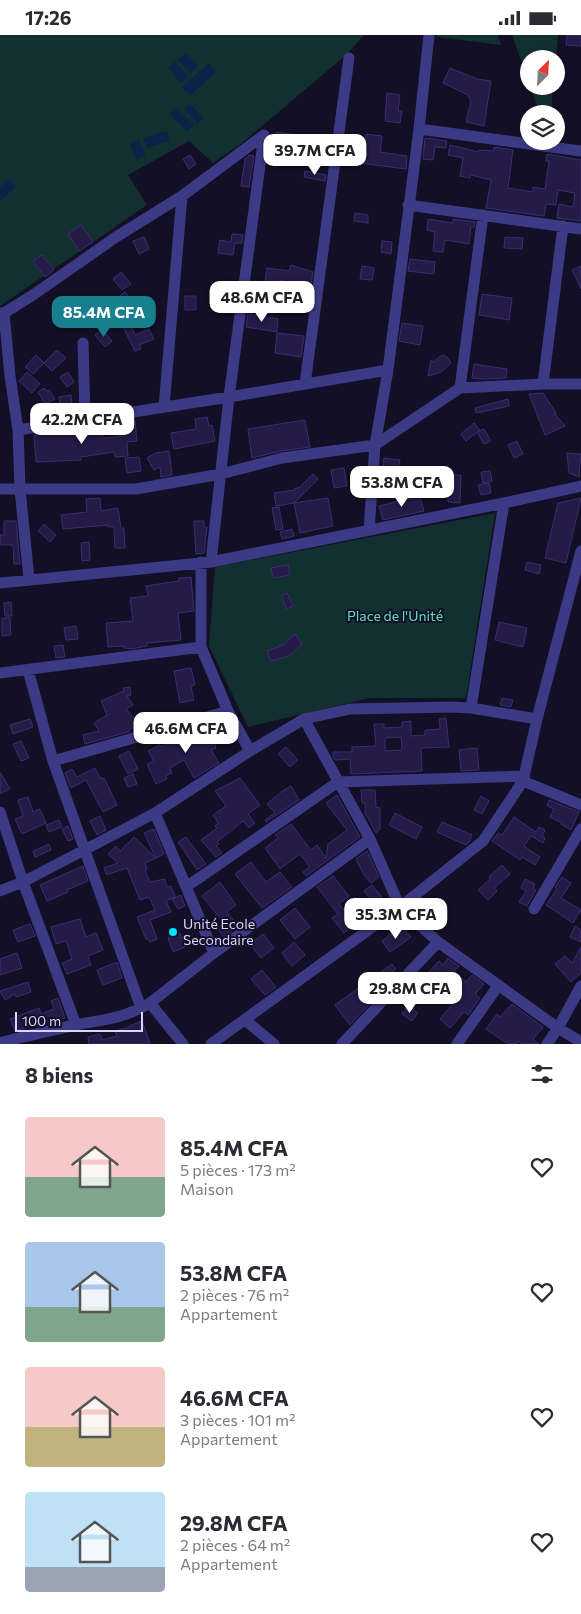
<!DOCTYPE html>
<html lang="fr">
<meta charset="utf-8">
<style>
:root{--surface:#fff;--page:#f7f7f7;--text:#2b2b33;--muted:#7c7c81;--accent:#187f8f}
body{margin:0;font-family:Commissioner,sans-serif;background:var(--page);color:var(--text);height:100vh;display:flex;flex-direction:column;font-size:19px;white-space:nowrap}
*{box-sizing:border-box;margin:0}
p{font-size:16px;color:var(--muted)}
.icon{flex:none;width:28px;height:28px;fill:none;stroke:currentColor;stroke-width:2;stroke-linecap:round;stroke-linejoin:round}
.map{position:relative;height:1009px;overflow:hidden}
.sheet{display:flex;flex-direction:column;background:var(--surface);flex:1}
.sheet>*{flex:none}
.needle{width:32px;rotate:24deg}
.fabs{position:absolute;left:520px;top:15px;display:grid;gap:10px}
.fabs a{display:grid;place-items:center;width:45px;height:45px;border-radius:50%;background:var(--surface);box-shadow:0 2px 8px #0003;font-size:25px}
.scale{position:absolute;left:15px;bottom:12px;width:128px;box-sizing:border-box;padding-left:5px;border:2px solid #d9d4ff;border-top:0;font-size:14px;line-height:18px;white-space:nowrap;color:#d9d4ff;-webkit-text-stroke:4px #130f26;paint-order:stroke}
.price{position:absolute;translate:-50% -42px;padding:0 11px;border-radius:10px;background:#fff;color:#222;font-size:16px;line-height:32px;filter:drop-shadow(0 1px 2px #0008)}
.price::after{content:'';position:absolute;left:50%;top:30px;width:15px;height:11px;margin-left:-8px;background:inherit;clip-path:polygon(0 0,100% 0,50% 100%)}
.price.selected{background:var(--accent);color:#fff}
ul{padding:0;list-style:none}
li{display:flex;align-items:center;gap:15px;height:125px;padding:0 25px}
li span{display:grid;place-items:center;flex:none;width:140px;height:100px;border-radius:5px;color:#555}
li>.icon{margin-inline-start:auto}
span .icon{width:60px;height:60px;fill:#fffc;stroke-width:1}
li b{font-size:21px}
h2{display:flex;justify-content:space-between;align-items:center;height:60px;padding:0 25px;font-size:21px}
.status{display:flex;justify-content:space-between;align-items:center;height:35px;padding:0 25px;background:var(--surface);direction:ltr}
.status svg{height:14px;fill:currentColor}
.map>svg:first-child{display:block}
.green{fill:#12302f}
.water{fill:#0c2248}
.building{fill:#241b47;stroke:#3b2d73;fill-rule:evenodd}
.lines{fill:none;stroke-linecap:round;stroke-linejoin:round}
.minor{stroke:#3d3a85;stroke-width:11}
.poi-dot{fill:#00e5ff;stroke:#130f26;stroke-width:2}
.labels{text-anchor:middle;stroke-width:4;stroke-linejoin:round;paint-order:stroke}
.park-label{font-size:14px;fill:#5fe0c0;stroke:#130f26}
.poi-label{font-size:14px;fill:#d9d4ff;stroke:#130f26;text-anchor:start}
</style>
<div class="status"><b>17:26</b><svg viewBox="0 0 49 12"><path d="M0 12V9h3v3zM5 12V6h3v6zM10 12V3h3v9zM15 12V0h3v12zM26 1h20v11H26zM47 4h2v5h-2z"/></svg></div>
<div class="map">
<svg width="581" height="1009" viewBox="0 0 581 1009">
<rect width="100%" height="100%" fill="#130f26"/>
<path class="green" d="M0,0H364L346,20L242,108L213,128L189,106L128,140L147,170L0,271Z
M437,0H498L501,10L437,2Z
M512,0H558L556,24H529V47Z
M530,51H553L551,79H540Z
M495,478L466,663H370L248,692L209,611L215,532Z"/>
<path class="water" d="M186,18L198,31L190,38L178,25Z
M175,27L188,41L181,48L168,33Z
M209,28L216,37L190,61L182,52Z
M189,68L204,83L198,89L184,74Z
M176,72L194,90L187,97L169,79Z
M167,96L170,106L147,113L143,103Z
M139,105L146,121L136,124L130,109Z
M9,144L16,152L0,166V152Z"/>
<path class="building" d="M567,0H581V11L566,10Z
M450,33L477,44L491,46L484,91L466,87L471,66L468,60L443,48Z
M387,58L400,60L398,76H402L400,88L385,86Z
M276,97L304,101L302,112L274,108Z
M366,99L382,101L380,117L407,121L406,134L344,126L346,112L363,115Z
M425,103L447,106L446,113L435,112L433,125L423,124Z
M450,110L479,117V115L494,116V112L513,115L508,153L533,157V152L545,154L549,126H546L547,119L581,125V186L557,183L559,169L573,172L575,158L558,155L556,170L546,169L544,181L486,173L491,145L471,140L470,143L460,141L463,123L448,120Z
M303,114L312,115L310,128L301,127Z
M190,120L196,129L189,134L183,124Z
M249,120L254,121L249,152L241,151L245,124Z
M305,136L326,140L325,146L304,142Z
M355,178L368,180V188L354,186Z
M428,184L453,188V184L475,187L474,192H471L469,209L445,205L443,217L433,216L435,197L427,195Z
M81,190L93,207L79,216L68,199Z
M232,199L243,200L242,208H235L233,220L218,218L220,205L231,207Z
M144,202L149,214L139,219L133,206Z
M505,202L523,203L522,214L504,213Z
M382,206L392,207L391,219L381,217Z
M42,220L54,235L45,242L33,226Z
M410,224L435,227L434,239L408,236Z
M291,230L313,237L311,249L306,248V251L279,245L282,249L265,247L267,233L289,236Z
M362,231L374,233L372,245L360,244Z
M581,231V254L572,235Z
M121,237L131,249L122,255L113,244Z
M284,253L292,268L281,275L272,259Z
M125,257L141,279L132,286L116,264Z
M482,259L512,263L509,285L479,280Z
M185,261H196V275H185Z
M67,264L81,282L70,290L56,272Z
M248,279L278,284L277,297L246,292Z
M129,285L135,300L149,294L154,304L139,310L141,314L135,316L121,288Z
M402,288L423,291L420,310L399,306Z
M102,294L112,306L105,312L95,300Z
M277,298L304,301L301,322L275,318Z
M57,315L66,323L52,336L44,328Z
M36,320L44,328L33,339L25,332Z
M442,320L447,322L451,328L441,337L428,341L431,325L433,327Z
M474,329L507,334L506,343L484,344L472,343Z
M27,337L40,349L32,358L19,346Z
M68,337L74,347L67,352L60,342Z
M44,353L47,356L49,355L55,364L45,369L38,357Z
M543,358L556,378L555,379L565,391L545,400L529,359Z
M71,360L73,379L61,381L59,362Z
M508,364L509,371L476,378L475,373Z
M207,382L209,391L212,390L215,406L174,414L171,398L196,394L195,384Z
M305,385L310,412L281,416L252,423L248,394Z
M135,386L137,406L127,407L128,421L115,422L114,417L81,422V425L36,427L34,400L79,397V399L102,396L103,403L124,401L123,387Z
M474,388L480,395L466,406L461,399Z
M484,394L491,406L484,409L477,397Z
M517,406L523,419L514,423L508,410Z
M169,416L172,440L161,442L160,432L154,435L147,423L156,418Z
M567,418L581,419L579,442L569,438Z
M139,422L141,436L127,438L125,423Z
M384,423L400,425L397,442L416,446L414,457L384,454L386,437L382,436Z
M344,433L347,451L334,453L331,435Z
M490,436L492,446L483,448L481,437Z
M313,439L318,444L294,468L276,471L274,458L295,455V453H299Z
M448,440H461L460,468L448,467Z
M489,448L491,458L481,460L478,450Z
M420,461L424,476L383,485L379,471Z
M100,463L101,476L118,473L121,493H124L125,513H115L114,492H108V490L63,494L61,480L87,477L86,464Z
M328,463L333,491L300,498L294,468Z
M581,463L566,528L545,523L558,468Z
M279,472L283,494L276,495L272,473Z
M4,486H16L20,529H14L13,510H0V500H4Z
M194,486H204V492H207L204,518L196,519Z
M44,489L56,500L50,507L38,496Z
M292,494L294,501L282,504L280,497Z
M89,507L90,525L82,526L81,508Z
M527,527L541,530L539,539L525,535Z
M288,530L290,540L273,543L271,533Z
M191,542L194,576L178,578L181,605L147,608V611L131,614L124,613V611L108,612L106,588L133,586L130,563L148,561L146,551L179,546V543Z
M287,558L293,571L287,574L281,561Z
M11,567L12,581H5L4,568Z
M2,583H10L11,600L2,601Z
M499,587L527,593L523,612L495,605Z
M76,591L78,604L66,605L64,593Z
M295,599L302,609L289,621L271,626L267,616L283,610Z
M63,610L65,622L56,623L54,611Z
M191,633L195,650L191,651L194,665L180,668L174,636Z
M130,652L131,660L127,661L133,670L126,674L138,688L128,697L85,709L83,700L99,696L94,688L107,680L101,666L124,656L123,653Z
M502,663L513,665L511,672L500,670Z
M446,683L449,712L421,713L422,736L351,739L350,724L335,725L333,722V717H352V712L376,711L374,689H384V693L402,692V687L411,686V701L425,700V695L440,694L439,684ZM401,702L402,715L385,716V703Z
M30,684L33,692L13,699L10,690Z
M218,689L227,702L215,710L216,713L211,715L219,728L194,743L184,725L170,733L172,738L166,741L167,744L156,749L147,729L154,726L148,716L160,710L161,712L178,702L182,708L207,695L208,696Z
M21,706L29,723L21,726L13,709Z
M286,712L298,725L290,732L278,719Z
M477,713L479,735L461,736L459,715Z
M129,716L138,734L128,739L119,721Z
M95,733L101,744L104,743L117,770L103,777L86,745L71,753L65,738L72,734L77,742Z
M0,737L10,754L0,759Z
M133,739L137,749L128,752L124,743Z
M240,743L260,770L248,779L255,788L249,793L243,786L217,807L219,809L216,811L222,818L216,822L201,805L217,793L215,791L218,788L213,780L226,771L215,756Z
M291,751L299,765L266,787L265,785L275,778L267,769L281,757Z
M361,755H375L376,772L380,773V794L376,798L366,779H365V768H362Z
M337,760L360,802L306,841L303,837L310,832L300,819L280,834L265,813L278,803L275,800L291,789L311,815L317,810L326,823L328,809L347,795L326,768Z
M481,761L489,766L482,779L474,775Z
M28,762L33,777L40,774L46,788L22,799L15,784L23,781L18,765Z
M549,765L579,777L571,795L561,789L562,788L550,782L554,774L547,771Z
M395,778L422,792L416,804L389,790Z
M100,781L106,795L97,800L90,786Z
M514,782L536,797L539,792L545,795L542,801L545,803L543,808L531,801L524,811L540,822L535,830L522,822L520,825L492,806L498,798L502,800Z
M59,785L62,792L49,797L46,790Z
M442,787L472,800L469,807L466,810L437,797Z
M68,791L73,804L68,806L62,794Z
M154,794L164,819L156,823L144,798Z
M134,802L156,823L145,828L147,834L145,835L150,847L165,844L167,852L171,851L175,862L166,866L171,877L150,885L157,904L150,907L148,904H146L137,882L155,875L149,862L140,865L127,833L109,839H106L104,833L118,828L108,819L116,811L120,816Z
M186,802L206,829L197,835L178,807Z
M49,809L51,815L35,822L33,816Z
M367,816L379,842L371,848L364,840L356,824Z
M251,827L266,847L280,837L292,852L262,873L235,839Z
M502,830L510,839L494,853L497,856L488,865L478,855L490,844V841Z
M83,831L88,846L67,855L68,857L47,866L40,850Z
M333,841L349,861L339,869L355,889L344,898L332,883L338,879L317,852Z
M562,842L571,848L561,863L581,875L573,888L546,870L557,854L555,852Z
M525,844L535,849L533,854L536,855L527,871L519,867L526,856L521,853Z
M220,847L236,870L227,877L238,891L224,902L217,893L224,888L202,861Z
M372,850L382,862L374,868L364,856Z
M181,860L185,871L178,874L172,864Z
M373,872L378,878L362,891L357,885Z
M295,873L310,892L295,904L280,885Z
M80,884L86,902L96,898L103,915L88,921L91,930L67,939L62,928L72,924L66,906L56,909L51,892Z
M30,889L35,901L18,907L13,895Z
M575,891L581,895V907L570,902Z
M404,894L411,902L390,917L382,906L391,899L394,903Z
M180,898L185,912L173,917L168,903Z
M263,899L274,913L261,923L250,909Z
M294,907L305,920L292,931L282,918Z
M581,912V938L571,947L555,929L565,921L572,928Z
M17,918L22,933L0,940V924Z
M448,923L459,931L454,936L466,947L472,940L484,949L475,959L480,963L468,980L464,977L450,993L440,984L454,967L439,953L440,952L426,940L439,926L443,930Z
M117,927L122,943L103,950L97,935Z
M392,929L396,934L384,943L388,949L350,990L335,970Z
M262,935L276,952L265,960L251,944Z
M28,947L31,957L16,962L15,959L5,965L0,956Z
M58,963L65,983L55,987L51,988L50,986L15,996L10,984L39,973L41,979L54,974L51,966Z
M512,969L543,992L533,1004L539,1009H522L519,1006L517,1009H508L486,994L497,979L500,982Z
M408,971L418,978L412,986L402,979Z
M142,986L150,1009H89L88,1002L100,999L102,1005L117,1001L115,996L130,992L129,991Z"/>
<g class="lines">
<path class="minor" d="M419,94L581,116
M408,170L581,194
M0,278H4L33,260L116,202L182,161L264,100
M4,278L10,341L18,395L20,454L29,544
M83,308L85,384
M305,349L349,23
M543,349L563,191
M460,353L483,180
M164,372L182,161
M18,395L229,362L388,335
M0,454H136L221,439L282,423L375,410L460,353L543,349H581
M369,495L375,410L388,335L419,94L429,0
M201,527V612L228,676L250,716
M211,527L229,362L264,100
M0,548L211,527L504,468L581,451
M28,635L53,726L141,973
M0,638L201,612
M471,673L504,468
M304,684L370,804L400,872L438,907L558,993L581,1007
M53,726L228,676
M523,746L581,770
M0,777L23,847L76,990
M155,778L214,918
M186,852L338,747L524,741
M0,856L23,847L155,778L250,716L304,684L350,674L452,672L471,673L537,684
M534,874L581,794
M150,968L183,1009
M245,985L274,1009
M3,1007C27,1001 51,995 76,990C105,984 123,984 150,968L214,918L370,804
M211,1009L400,872L483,806L523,746L537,684L581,516
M342,1009L438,907
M457,1009L498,951
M547,1009L558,993L581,951"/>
</g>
<circle class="poi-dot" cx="173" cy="897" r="5"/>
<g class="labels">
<g class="park-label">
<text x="395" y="586">Place de l'Unité</text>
</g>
<g class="poi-label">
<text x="183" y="894">Unité Ecole<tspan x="183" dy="16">Secondaire</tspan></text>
</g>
</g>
</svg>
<div class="fabs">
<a><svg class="needle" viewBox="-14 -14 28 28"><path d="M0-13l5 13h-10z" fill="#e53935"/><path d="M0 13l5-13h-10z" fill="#7c7c81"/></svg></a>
<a><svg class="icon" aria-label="layers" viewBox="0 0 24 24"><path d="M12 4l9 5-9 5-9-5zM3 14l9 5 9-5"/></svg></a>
</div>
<div class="scale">100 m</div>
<b class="price" style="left:315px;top:141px">39.7M CFA</b>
<b class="price" style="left:262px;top:288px">48.6M CFA</b>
<b class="price selected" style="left:104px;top:303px">85.4M CFA</b>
<b class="price" style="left:82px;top:410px">42.2M CFA</b>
<b class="price" style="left:402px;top:473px">53.8M CFA</b>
<b class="price" style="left:186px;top:719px">46.6M CFA</b>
<b class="price" style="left:396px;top:905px">35.3M CFA</b>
<b class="price" style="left:410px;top:979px">29.8M CFA</b>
</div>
<section class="sheet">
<h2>8 biens<svg class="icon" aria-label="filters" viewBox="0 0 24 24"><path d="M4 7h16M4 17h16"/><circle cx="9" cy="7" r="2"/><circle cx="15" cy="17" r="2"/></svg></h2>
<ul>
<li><span style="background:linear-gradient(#f6c9c9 60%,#7fa58c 0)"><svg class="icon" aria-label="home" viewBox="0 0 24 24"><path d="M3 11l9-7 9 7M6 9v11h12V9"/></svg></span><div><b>85.4M CFA</b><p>5 pièces · 173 m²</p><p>Maison</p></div><svg class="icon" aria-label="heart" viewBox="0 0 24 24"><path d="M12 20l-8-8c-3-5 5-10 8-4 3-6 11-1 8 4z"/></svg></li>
<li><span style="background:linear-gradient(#a9c7e8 65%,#7fa58c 0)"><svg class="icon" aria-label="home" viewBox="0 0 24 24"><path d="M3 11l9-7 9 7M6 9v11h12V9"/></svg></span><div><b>53.8M CFA</b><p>2 pièces · 76 m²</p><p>Appartement</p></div><svg class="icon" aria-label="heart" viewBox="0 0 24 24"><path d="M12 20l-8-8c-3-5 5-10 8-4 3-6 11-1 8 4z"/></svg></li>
<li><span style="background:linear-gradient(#f6c9c9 60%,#c2b280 0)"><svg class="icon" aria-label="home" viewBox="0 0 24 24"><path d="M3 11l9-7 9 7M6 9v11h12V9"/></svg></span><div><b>46.6M CFA</b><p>3 pièces · 101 m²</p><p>Appartement</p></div><svg class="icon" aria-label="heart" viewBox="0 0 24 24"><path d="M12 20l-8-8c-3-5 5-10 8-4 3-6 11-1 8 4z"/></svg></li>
<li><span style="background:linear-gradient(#bfe0f5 75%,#9aa5b1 0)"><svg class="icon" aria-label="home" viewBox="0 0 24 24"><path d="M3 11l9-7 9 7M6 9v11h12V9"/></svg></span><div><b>29.8M CFA</b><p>2 pièces · 64 m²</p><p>Appartement</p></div><svg class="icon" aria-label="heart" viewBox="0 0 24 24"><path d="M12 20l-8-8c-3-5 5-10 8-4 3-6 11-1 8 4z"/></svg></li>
</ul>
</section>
